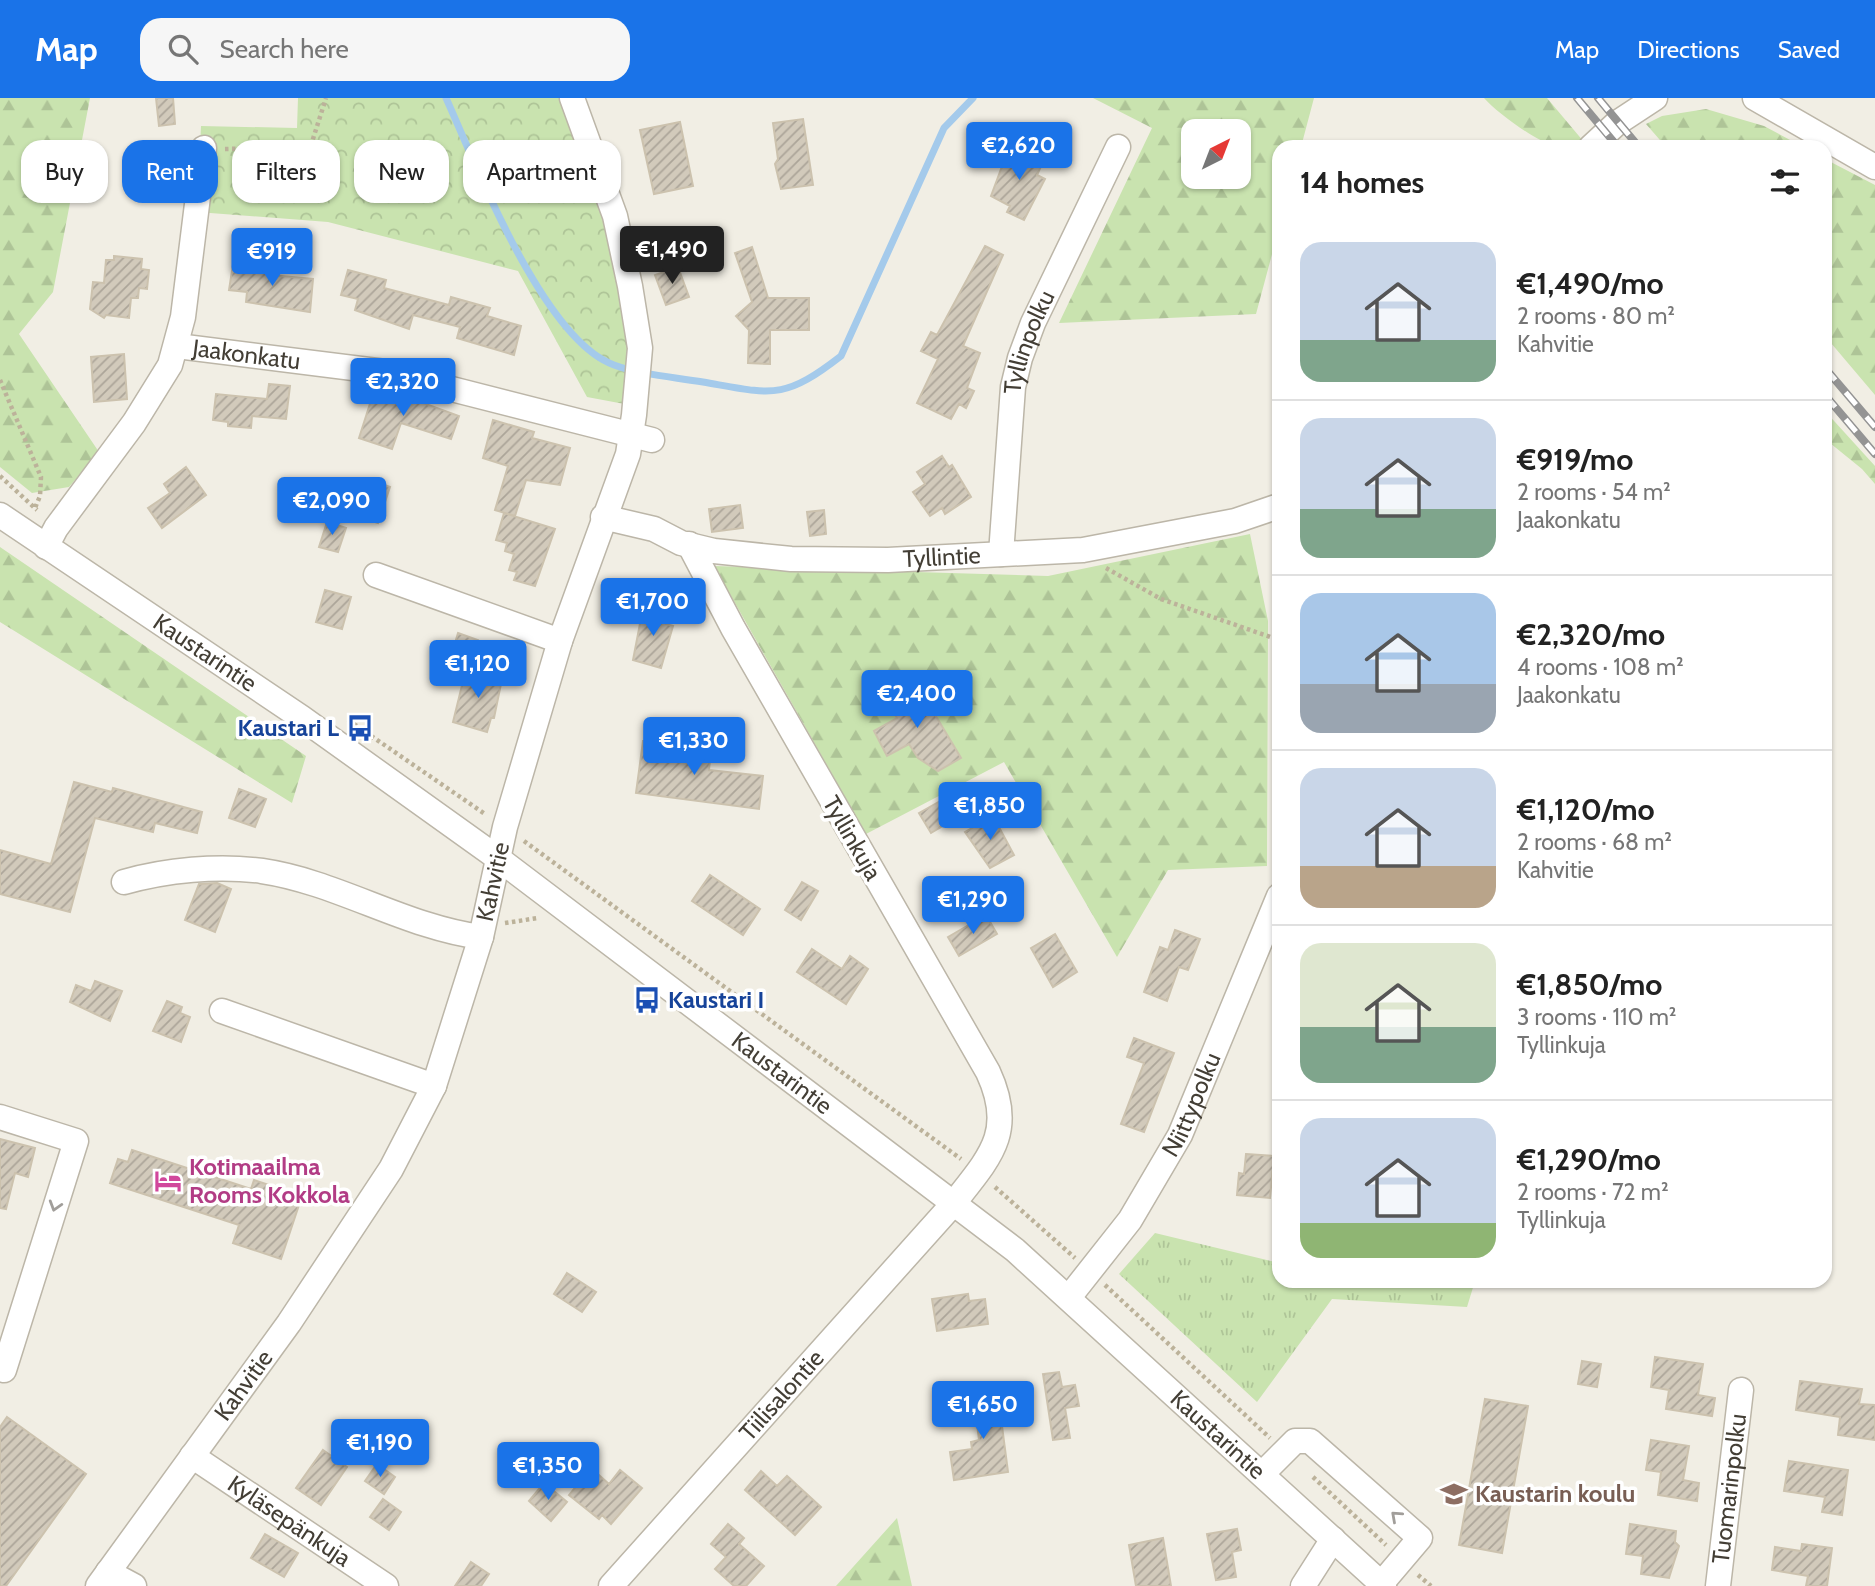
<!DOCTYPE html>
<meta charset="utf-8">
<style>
:root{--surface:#fff;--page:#f6f6f6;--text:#222;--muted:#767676;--line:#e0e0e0;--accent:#1a73e8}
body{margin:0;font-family:Cabin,sans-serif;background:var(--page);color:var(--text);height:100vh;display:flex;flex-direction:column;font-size:26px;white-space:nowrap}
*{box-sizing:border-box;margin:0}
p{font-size:23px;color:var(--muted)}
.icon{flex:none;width:38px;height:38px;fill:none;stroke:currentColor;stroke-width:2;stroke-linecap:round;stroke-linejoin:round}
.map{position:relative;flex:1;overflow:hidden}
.details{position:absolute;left:1272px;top:42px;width:560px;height:1148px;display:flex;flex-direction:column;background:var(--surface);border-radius:21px;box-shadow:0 2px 5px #0004}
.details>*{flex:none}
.banner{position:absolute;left:21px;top:42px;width:665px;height:63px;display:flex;gap:14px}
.needle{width:46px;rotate:42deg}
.tools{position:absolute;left:1181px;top:21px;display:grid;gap:14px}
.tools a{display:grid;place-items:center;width:70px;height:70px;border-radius:14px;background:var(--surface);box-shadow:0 2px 5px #0004;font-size:35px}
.price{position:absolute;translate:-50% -60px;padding:0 16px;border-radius:7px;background:var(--accent);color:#fff;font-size:23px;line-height:46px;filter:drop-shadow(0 2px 4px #0008)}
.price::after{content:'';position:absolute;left:50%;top:42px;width:21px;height:16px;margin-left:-10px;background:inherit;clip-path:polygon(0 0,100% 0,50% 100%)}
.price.current{background:#222;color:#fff}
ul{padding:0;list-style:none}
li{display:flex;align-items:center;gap:21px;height:175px;padding:0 28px}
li+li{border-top:2px solid var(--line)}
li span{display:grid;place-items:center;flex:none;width:196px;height:140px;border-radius:21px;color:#555}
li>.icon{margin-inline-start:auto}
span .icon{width:84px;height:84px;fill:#fffc;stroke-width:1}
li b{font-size:30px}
h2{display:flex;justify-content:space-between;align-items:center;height:84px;padding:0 28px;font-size:30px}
.tag{padding:0 24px;border-radius:21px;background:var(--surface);box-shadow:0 2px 5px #0004;font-size:24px;line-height:63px}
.tag.current{background:var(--accent);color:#fff}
header{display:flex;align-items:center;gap:42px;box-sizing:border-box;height:98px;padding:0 35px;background:var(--accent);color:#fff}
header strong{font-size:33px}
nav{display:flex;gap:38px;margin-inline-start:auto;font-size:24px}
.search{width:490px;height:63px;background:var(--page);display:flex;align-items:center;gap:18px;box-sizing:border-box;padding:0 24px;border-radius:21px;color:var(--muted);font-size:26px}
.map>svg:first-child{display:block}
.grass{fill:url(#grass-tufts)}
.forest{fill:url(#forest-firs);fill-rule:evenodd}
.park{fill:url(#park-crowns)}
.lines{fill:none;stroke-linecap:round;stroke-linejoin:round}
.stream{stroke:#a4caeb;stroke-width:7}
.building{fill:url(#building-hatch);stroke:#ccc2ae;stroke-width:2}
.minor-casing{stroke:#bcb6a8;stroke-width:27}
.path{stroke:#bcb29a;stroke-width:4.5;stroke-dasharray:3.5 3.5;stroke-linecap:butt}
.minor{stroke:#fff;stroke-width:24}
.rail-casing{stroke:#949494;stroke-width:8}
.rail{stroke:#fff;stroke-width:5;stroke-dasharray:16;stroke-linecap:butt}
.oneway{stroke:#a19e9a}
.labels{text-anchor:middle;stroke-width:7;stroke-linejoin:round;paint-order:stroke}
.street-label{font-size:24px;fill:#433e35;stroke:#fff}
.transit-label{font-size:24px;font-weight:bold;fill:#164399;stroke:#fff;text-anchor:end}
.hotel-label{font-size:24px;font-weight:bold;fill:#b23c85;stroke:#fff;text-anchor:start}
.education-label{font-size:24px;font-weight:bold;fill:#785e54;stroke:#fff;text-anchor:start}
</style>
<header>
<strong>Map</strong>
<div class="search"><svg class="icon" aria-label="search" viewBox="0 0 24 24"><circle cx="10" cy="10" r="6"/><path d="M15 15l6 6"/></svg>Search here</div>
<nav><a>Map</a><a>Directions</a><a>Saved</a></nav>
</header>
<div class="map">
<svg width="1875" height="1488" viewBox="0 0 1875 1488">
<defs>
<pattern id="grass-tufts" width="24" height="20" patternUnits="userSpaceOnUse" patternTransform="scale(1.75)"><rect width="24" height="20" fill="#c9e3af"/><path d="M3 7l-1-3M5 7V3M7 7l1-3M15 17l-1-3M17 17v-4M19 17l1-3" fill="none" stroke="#aec497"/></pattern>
<pattern id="forest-firs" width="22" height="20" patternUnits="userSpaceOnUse" patternTransform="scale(1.75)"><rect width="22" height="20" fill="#c9e3af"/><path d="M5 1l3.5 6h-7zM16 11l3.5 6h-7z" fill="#aec497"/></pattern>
<pattern id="park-crowns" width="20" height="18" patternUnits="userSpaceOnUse" patternTransform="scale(1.75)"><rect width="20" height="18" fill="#c9e3af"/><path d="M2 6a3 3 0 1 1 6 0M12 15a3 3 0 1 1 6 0" fill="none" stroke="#aec497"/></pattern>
<pattern id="building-hatch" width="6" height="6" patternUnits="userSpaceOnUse" patternTransform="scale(1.75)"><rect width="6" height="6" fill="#d2cabb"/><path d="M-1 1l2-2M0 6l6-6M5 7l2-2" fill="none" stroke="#aca599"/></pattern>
</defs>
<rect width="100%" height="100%" fill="#f1eee4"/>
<path class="grass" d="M1155,1135L1279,1165V1183H1475L1467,1209L1332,1201L1257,1304L1119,1176Z"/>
<path class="forest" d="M0,0H90L53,194L19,236L99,354L69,389L32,395L0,369Z
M1093,0H1314L1301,49H1279V130L1256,216L1059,225L1152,30ZM1194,33H1239V79H1194Z
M1484,0H1547L1584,44C1576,47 1567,51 1557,49C1537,44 1497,15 1484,0Z
M1706,11L1764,28L1803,49H1666L1646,26L1662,18Z
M1825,61L1875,87V297L1825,238Z
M1825,313L1875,368V386L1862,371L1825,341Z
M1250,436L1268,523L1267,768L1168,772L1117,859L1004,664L866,736L714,468L1048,478Z
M0,449L306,658L292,705L0,524Z
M897,1420L912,1488H836Z"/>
<path class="park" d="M298,0H569L615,118L635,308L587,299L518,173L328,124L197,114L201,28L297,30Z"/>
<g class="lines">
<path class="stream" d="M446,0C476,66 543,242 614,267C641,277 674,279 703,284C772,296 783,303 841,258L944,30L973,0"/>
</g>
<path class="building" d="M156,0H173L175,26L159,28Z
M803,21L813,87L781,91L775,66L778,61L773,25Z
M680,24L693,88L654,96L640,32Z
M1010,47L1043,64L1037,77L1045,81L1024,122L1007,114L1010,108L991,98Z
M985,148L1003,157L963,248L980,255L967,290L974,293L966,310L959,306L951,321L917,305L938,261L921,253L931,234L937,237Z
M752,149L768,200H809V232H770V266L748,265L749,232L736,218L752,204L735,155Z
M114,158L142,161L141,171L149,172L147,191L139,190L138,200H131L129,220L106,217L104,220L90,211L93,184L104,185L106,162H114Z
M233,166L271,171L270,177L313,181L310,214L246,204L247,194L229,192Z
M678,169L689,199L666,207L655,177Z
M348,172L386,182L384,190L449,207L451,199L490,210L487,218L521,228L514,257L457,240L460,229L413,217L409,231L355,212L358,201L341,197Z
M124,256L127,301L94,304L91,259Z
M269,286L290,288L286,321L252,318L251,330L228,328V324L213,322L216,296L267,301Z
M375,290L410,301L418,298L423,305L459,318L451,341L401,325L392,351L359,340Z
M493,322L534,334L532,340L570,350L560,387L526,382L515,418L495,412L508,368L483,360Z
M942,358L949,369L952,367L971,399L945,416L942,410L930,418L913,394L925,386L917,374Z
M186,369L206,397L162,430L148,410L170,395L164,386Z
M366,381L390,389L378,425L354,417Z
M740,407L743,430L712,434L709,411Z
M824,412L826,436L810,438L807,414Z
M504,415L555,431L535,488L514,482L517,474L509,472L514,456L505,453L507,445L496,442Z
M327,424L346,430L338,454L319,449Z
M325,492L351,499L342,531L316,524Z
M643,510L668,517L666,526L673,528L661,570L633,562Z
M458,535L478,542L472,561L452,555Z
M466,571L502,581L494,620H491L487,634L453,624Z
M916,585L961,660L938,673L918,660L909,646L887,658L874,633L897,620L887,602Z
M643,643L711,651L709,672L763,678L759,711L636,695Z
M74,684L112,694L113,690L202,714L197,735L155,725L153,734L95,720L70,814L0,796V752L51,766Z
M239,691L266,701L255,729L229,720Z
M942,702L953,722L931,735L919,715Z
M993,718L1014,757L990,770L965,734Z
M710,777L760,811L743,837L692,803Z
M802,784L818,793L801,822L785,812Z
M217,785L231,791L215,834L185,822L199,786Z
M986,817L997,836L959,858L948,839Z
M1175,832L1200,841L1188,872L1179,869L1167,903L1144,894L1160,849L1168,852Z
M1055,836L1077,874L1053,889L1031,850Z
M812,851L842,871L850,858L868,871L846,906L797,874Z
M95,883L122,893L110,923L70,904L76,887L91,893Z
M167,903L182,909L180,915L190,919L181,944L153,933Z
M1134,940L1174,955L1144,1034L1121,1026L1144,965L1127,959Z
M0,1041L35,1050L28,1079L15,1075L6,1111L0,1110Z
M132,1052L251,1091L254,1082L302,1098L281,1161L233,1145L239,1127L110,1085L118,1061L128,1064Z
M1246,1056L1274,1058L1270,1100L1237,1097L1239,1075L1244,1076Z
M567,1175L596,1194L582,1214L554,1196Z
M968,1196L969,1203L985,1201L988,1226L937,1233L932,1201Z
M1655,1259L1703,1266L1698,1297L1715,1300L1712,1318L1666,1311L1669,1292L1651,1289Z
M1582,1263L1601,1266L1597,1289L1578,1286Z
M1059,1274L1062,1289L1075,1287L1079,1308L1065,1310L1070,1340L1053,1342L1043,1276Z
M1800,1283L1862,1291L1859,1306L1875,1307V1342L1838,1337L1840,1319L1796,1312Z
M997,1290L1008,1374L954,1382L950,1354L972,1351L971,1344L979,1342L973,1294Z
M1485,1301L1528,1308L1502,1455L1459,1447Z
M7,1319L86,1376L6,1488H0V1329Z
M1651,1342L1689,1348L1683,1382L1699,1385L1697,1403L1658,1397L1661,1374L1646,1372Z
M323,1352L347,1369L321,1407L296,1390Z
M1789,1363L1848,1372L1842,1417L1822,1414L1825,1399L1784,1393Z
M377,1366L395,1379L384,1396L365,1383Z
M591,1370L609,1386L620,1372L642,1390L611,1426L602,1417L599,1421L569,1397Z
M761,1373L777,1388L787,1378L821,1409L795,1437L745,1392Z
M544,1385L567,1404L551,1423L529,1403Z
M383,1401L401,1414L389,1432L370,1419Z
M728,1426L744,1440L739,1446L764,1468L746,1488H734L715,1471L726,1459L711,1446Z
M1630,1426L1676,1433L1675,1444L1679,1448L1669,1480L1641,1476L1643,1458L1626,1456Z
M1237,1431L1241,1452L1232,1454L1236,1479L1216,1482L1207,1436Z
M265,1436L298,1455L284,1479L251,1460Z
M1163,1440L1171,1488H1136L1129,1447Z
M1802,1446L1832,1450L1827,1488H1806L1808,1478L1772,1472L1775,1449L1801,1453Z
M471,1464L489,1476L481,1488H455Z"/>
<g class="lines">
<defs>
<g id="minor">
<path d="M1755,0L1875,69"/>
<path d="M1591,49L1617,25L1655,0"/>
<path id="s1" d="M177,248L385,274L652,342"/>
<path id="s2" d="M0,417L302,620L499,761L1015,1152L1384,1488"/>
<path id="s3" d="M603,419L654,431L681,445L714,453L791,461L888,462L1083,452L1235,423L1279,408"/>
<path d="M46,449L56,430L134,325L170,267L183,219L204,50"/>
<path id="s4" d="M1001,456L1013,289L1020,260L1033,225L1118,49"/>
<path d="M376,477L560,543"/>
<path d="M124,784C166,772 218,767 262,773C337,784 405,829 481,839"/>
<path d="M222,913L434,988"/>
<path d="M0,1019L76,1043L4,1272"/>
<path id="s5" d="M1070,1198L1130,1122L1180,1037L1279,798"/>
<path id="s6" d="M192,1358L386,1488"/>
<path d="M1262,1376L1295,1343H1310L1420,1440L1381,1486"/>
<path d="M108,1474L134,1488"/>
<path id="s7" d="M98,1488L289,1225L391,1071L434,988L481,839L505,729L560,543L628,356L634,317L640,250L630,188L615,118L572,0"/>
<path id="s8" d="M611,1488L953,1106C990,1059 1016,1034 988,974L733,530L689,446"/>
<path d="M1303,1488L1333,1441"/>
<path id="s9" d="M1718,1488L1741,1292"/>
</g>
</defs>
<use href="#minor" class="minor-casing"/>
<path class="path" d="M225,51L302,49L312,44L326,0
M0,282L41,379L40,398L35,410
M0,378L37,412
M1275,432L1279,462
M1106,470L1161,501L1279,542
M348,622L485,716
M524,743L961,1061
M505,825L538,820
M995,1089L1075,1160
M1105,1187L1270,1340
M1313,1379L1386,1447
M1418,1477L1431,1488"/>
<use href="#minor" class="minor"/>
<defs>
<path id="rail" d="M1577,0L1618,49
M1598,0L1639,49
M1825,270L1875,329
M1825,297L1875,356"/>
</defs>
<use href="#rail" class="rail-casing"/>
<use href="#rail" class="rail"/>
</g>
<defs><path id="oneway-chevron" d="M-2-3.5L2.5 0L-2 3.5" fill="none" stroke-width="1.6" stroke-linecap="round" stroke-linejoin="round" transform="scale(1.75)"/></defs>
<g class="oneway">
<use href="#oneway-chevron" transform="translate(55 1108) rotate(107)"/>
<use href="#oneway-chevron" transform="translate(1396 1418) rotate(-138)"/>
</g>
<defs>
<symbol id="bus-bare" viewBox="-9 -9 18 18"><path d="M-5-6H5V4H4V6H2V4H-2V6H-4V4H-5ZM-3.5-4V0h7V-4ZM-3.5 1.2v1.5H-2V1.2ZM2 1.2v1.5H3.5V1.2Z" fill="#1a4fb4" stroke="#fff" stroke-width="2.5" paint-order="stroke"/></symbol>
<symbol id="hotel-bare" viewBox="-9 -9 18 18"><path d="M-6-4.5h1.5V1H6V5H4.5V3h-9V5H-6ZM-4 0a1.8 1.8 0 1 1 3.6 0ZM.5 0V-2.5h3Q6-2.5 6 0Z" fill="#d1479c" stroke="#fff" stroke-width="2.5" paint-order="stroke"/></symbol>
<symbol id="school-bare" viewBox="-9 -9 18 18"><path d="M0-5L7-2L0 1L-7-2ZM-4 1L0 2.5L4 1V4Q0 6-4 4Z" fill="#8d6e63" stroke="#fff" stroke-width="2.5" paint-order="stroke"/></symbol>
</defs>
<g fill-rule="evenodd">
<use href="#bus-bare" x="341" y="611" width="38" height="38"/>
<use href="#bus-bare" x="628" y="883" width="38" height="38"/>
<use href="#hotel-bare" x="149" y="1064" width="38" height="38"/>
<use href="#school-bare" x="1435" y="1377" width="38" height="38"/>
</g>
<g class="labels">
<g class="street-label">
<text dy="8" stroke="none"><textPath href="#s4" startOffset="215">Tyllinpolku</textPath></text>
<text dy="8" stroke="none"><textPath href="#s1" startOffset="70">Jaakonkatu</textPath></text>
<text dy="8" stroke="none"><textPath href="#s3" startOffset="345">Tyllintie</textPath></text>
<text dy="8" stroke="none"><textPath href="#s2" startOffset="247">Kaustarintie</textPath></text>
<text transform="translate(852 740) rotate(60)" y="8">Tyllinkuja</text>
<text dy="8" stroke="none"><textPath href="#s7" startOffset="816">Kahvitie</textPath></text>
<text dy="8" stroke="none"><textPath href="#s2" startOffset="961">Kaustarintie</textPath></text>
<text dy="8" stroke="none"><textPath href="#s5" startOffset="228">Niittypolku</textPath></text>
<text dy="8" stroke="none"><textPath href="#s7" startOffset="248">Kahvitie</textPath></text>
<text dy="8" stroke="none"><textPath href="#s8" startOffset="256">Tiilisalontie</textPath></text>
<text dy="8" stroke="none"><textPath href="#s2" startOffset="1528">Kaustarintie</textPath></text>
<text dy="8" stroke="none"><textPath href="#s9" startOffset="98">Tuomarinpolku</textPath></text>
<text dy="8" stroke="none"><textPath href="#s6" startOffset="117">Kyläsepänkuja</textPath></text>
</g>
<g class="transit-label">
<text x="339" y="638">Kaustari L</text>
<text x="668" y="910" text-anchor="start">Kaustari I</text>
</g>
<g class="hotel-label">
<text x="189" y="1077">Kotimaailma<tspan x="189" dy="28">Rooms Kokkola</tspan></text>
</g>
<g class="education-label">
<text x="1475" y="1404">Kaustarin koulu</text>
</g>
</g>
</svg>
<div class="tools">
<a><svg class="needle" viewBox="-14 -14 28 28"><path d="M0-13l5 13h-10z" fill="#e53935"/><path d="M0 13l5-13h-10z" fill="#767676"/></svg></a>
</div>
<b class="price" style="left:1019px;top:84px">€2,620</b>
<b class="price current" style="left:672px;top:188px">€1,490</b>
<b class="price" style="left:272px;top:190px">€919</b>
<b class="price" style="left:403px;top:320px">€2,320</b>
<b class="price" style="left:332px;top:439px">€2,090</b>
<b class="price" style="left:653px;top:540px">€1,700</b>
<b class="price" style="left:478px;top:602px">€1,120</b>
<b class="price" style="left:917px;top:632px">€2,400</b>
<b class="price" style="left:694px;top:679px">€1,330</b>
<b class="price" style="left:990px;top:744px">€1,850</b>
<b class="price" style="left:973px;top:838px">€1,290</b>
<b class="price" style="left:983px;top:1343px">€1,650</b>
<b class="price" style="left:380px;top:1381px">€1,190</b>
<b class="price" style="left:548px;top:1404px">€1,350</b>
<div class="banner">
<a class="tag">Buy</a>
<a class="tag current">Rent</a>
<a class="tag">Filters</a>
<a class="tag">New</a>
<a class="tag">Apartment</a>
</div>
<section class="details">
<h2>14 homes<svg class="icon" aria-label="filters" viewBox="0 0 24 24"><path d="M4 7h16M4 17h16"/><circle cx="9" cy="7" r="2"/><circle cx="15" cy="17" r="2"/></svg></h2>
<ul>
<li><span style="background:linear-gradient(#c9d6e8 70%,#7fa58c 0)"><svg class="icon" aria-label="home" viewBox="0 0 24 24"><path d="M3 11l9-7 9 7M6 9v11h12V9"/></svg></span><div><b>€1,490/mo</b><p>2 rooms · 80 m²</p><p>Kahvitie</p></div></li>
<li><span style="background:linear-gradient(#c9d6e8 65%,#7fa58c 0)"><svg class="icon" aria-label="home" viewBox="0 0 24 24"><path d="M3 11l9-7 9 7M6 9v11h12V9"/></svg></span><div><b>€919/mo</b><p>2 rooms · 54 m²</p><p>Jaakonkatu</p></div></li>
<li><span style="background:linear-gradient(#a9c7e8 65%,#9aa5b1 0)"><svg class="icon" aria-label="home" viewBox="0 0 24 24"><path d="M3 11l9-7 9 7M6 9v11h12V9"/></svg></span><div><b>€2,320/mo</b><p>4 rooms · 108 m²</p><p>Jaakonkatu</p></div></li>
<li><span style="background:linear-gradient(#c9d6e8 70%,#b9a48a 0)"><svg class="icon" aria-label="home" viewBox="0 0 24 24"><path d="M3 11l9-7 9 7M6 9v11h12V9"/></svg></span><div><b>€1,120/mo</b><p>2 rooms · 68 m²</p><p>Kahvitie</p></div></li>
<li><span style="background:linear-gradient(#dfe7d0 60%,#7fa58c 0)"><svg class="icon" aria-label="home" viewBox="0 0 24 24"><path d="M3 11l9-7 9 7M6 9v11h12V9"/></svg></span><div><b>€1,850/mo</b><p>3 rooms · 110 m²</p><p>Tyllinkuja</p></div></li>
<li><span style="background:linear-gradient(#c9d6e8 75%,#8fb573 0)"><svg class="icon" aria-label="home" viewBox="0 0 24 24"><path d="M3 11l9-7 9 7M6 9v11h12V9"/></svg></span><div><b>€1,290/mo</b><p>2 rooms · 72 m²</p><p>Tyllinkuja</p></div></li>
</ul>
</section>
</div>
